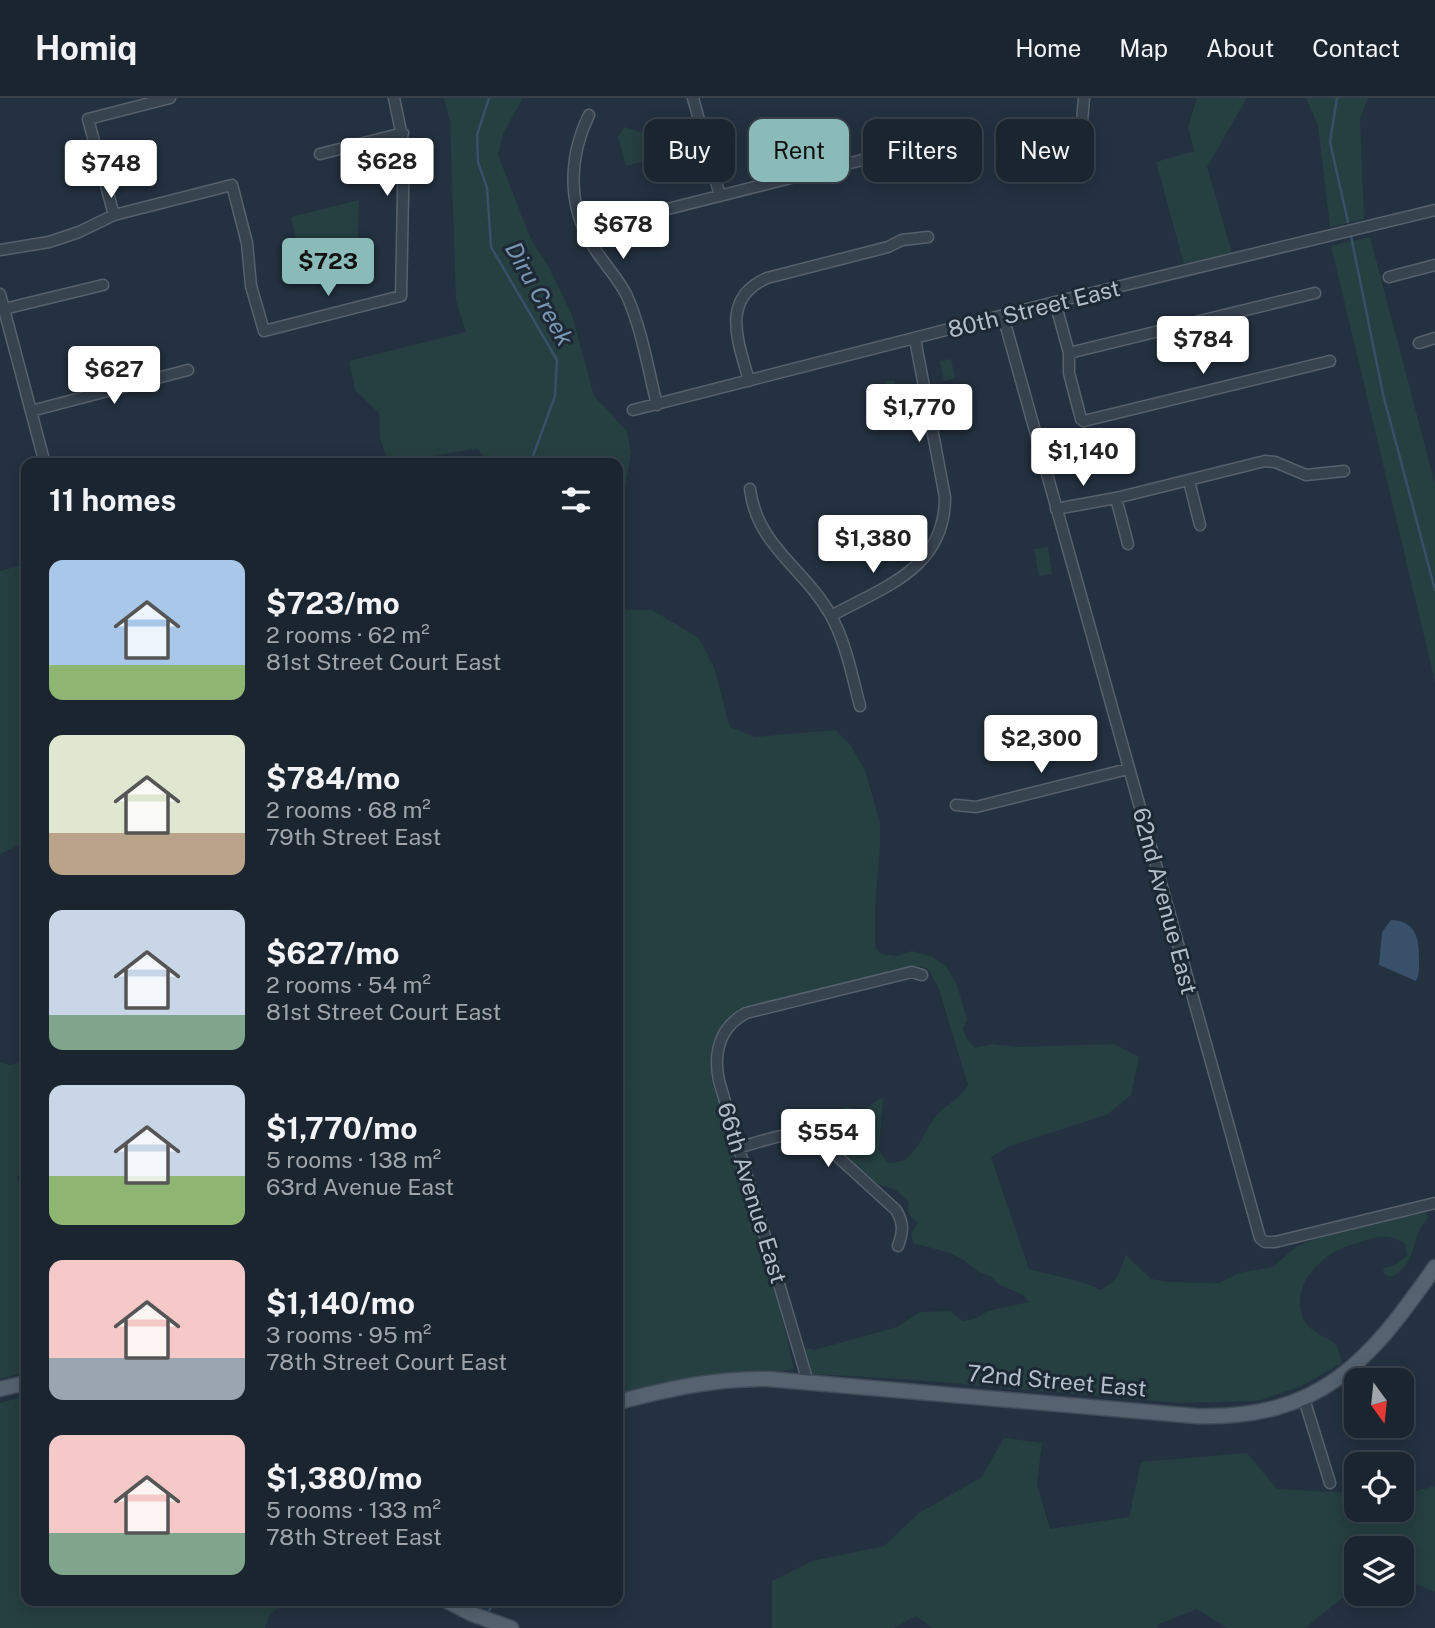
<!DOCTYPE html>
<meta charset="utf-8">
<style>
:root{--surface:#1b2530;--page:#242d38;--text:#f1f3f6;--muted:#a0a5ab;--line:#39424c;--accent:#8bbbb9}
body{margin:0;font-family:"Public Sans",sans-serif;background:var(--page);color:var(--text);height:100vh;display:flex;flex-direction:column;font-size:26px;white-space:nowrap}
*{box-sizing:border-box;margin:0}
p{font-size:23px;color:var(--muted)}
.icon{flex:none;width:38px;height:38px;fill:none;stroke:currentColor;stroke-width:2;stroke-linecap:round;stroke-linejoin:round}
.map{position:relative;flex:1;overflow:hidden}
.side{position:absolute;left:21px;top:360px;width:602px;height:1148px;display:flex;flex-direction:column;background:var(--surface);border-radius:14px;box-shadow:0 4px 18px #0003,0 0 0 2px var(--line)}
.side>*{flex:none}
.guide{position:absolute;left:644px;top:21px;width:665px;height:63px;display:flex;gap:14px}
.needle{width:46px;rotate:165deg}
.tools{position:absolute;left:1344px;top:1270px;display:grid;gap:14px}
.tools a{display:grid;place-items:center;width:70px;height:70px;border-radius:14px;background:var(--surface);box-shadow:0 4px 18px #0003,0 0 0 2px var(--line);font-size:35px}
.price{position:absolute;translate:-50% -60px;padding:0 16px;border-radius:7px;background:#fff;color:#222;font-size:23px;line-height:46px;filter:drop-shadow(0 2px 4px #0008)}
.price::after{content:'';position:absolute;left:50%;top:42px;width:21px;height:16px;margin-left:-10px;background:inherit;clip-path:polygon(0 0,100% 0,50% 100%)}
.price.current{background:var(--accent);color:#111}
ul{padding:0;list-style:none}
li{display:flex;align-items:center;gap:21px;height:175px;padding:0 28px}
li span{display:grid;place-items:center;flex:none;width:196px;height:140px;border-radius:14px;color:#555}
li>.icon{margin-inline-start:auto}
span .icon{width:84px;height:84px;fill:#fffc;stroke-width:1}
li b{font-size:30px}
h2{display:flex;justify-content:space-between;align-items:center;height:84px;padding:0 28px;font-size:30px}
.tag{padding:0 24px;border-radius:14px;background:var(--surface);box-shadow:0 4px 18px #0003,0 0 0 2px var(--line);font-size:24px;line-height:63px}
.tag.current{background:var(--accent);color:#111}
header{display:flex;align-items:center;gap:42px;box-sizing:border-box;height:98px;padding:0 35px;background:var(--surface);border-bottom:2px solid var(--line)}
header strong{font-size:33px}
nav{display:flex;gap:38px;margin-inline-start:auto;font-size:24px}
.map>svg:first-child{display:block}
.green{fill:#263f41}
.water{fill:#385069}
.lines{fill:none;stroke-linecap:round;stroke-linejoin:round}
.stream{stroke:#385069;stroke-width:2.5}
.minor-casing{stroke:#56616d;stroke-width:13}
.major-casing{stroke:#414c59;stroke-width:17}
.minor{stroke:#384350;stroke-width:10}
.major{stroke:#566270;stroke-width:14}
.labels{text-anchor:middle;stroke-width:6;stroke-linejoin:round;paint-order:stroke}
.street-label{font-size:23px;fill:#b4beca;stroke:#1d2835}
.water-label{font-size:24px;font-style:italic;fill:#7b96b2;stroke:#1d2835}
</style>
<header>
<strong>Homiq</strong>
<nav><a>Home</a><a>Map</a><a>About</a><a>Contact</a></nav>
</header>
<div class="map">
<svg width="1435" height="1530" viewBox="0 0 1435 1530">
<rect width="100%" height="100%" fill="#243140"/>
<path class="green" d="M444,0H523L503,36L498,57L530,139L549,170L572,217L594,298L627,333L631,355L624,396L621,458L618,472V366H483L484,360L478,351C447,354 419,363 389,366L380,340L379,315L355,292L349,263L466,234L456,203L450,24Z
M1197,0H1247L1207,69L1232,155L1184,166L1156,64L1194,53L1188,29Z
M1306,0H1368L1360,21L1364,121L1330,129L1318,28Z
M624,29L656,39L661,59L626,68L618,39Z
M359,102L357,166L296,182L298,149L291,119Z
M1370,139L1435,386V584L1331,148Z
M951,261L955,280L944,283L940,263Z
M885,283H895L896,301H885Z
M836,420L848,424L841,447L828,443Z
M1048,449L1052,476L1039,478L1034,451Z
M26,466V744L0,756V473Z
M618,512H652L699,540L714,569L730,629L755,639L835,632L850,646L865,672L880,725V749L875,808V849L881,856L897,858L912,853L933,859L947,869L957,887L967,921L963,931L968,942L975,950L992,946L1018,949L1114,946L1139,959L1131,997L1108,1016L1008,1049L991,1059L1029,1171C1053,1178 1079,1181 1101,1192L1117,1180L1126,1157L1151,1181L1170,1184L1219,1185L1239,1175L1273,1169L1297,1148L1336,1134L1426,1114L1428,1119C1424,1125 1419,1131 1417,1138C1412,1155 1409,1172 1390,1179L1384,1176L1383,1170L1393,1168L1407,1158L1405,1146C1388,1133 1373,1140 1354,1146C1323,1154 1288,1187 1304,1222C1311,1235 1324,1237 1334,1245C1339,1249 1340,1259 1342,1265L1302,1288L1258,1303L1178,1305L917,1282L813,1276L805,1261L806,1250L814,1252L897,1229L920,1214L950,1213L963,1223L974,1221L988,1213L1029,1204L1023,1197L998,1186L992,1179L979,1174L965,1163L950,1155L913,1145L911,1136L918,1124C909,1119 906,1114 909,1104L896,1092L873,1084L818,1036L822,1023L838,1015L846,1008L859,1014C869,1011 873,1003 883,1000L879,1052L888,1065C893,1064 900,1064 904,1062C920,1052 925,1030 937,1017C947,1005 960,1002 968,987L939,891L928,871L919,868L801,895L743,912L730,919L721,929L712,947L711,981L725,1019L779,1207L794,1271C773,1276 752,1271 730,1274C692,1279 655,1289 618,1298Z
M26,963V1042L20,1045L24,1069V1073L17,1078L19,1085L26,1091V1274L0,1281V964L10,967Z
M26,1298V1503H287L270,1516L265,1530H0V1305Z
M1004,1340L1042,1345L1037,1386L1050,1431L1129,1419L1141,1364L1247,1355L1277,1391L1356,1395V1412H1402V1397L1435,1388V1494L1411,1484H1402V1451H1356V1489L1305,1530H1227L1197,1511L1159,1526L1157,1530H932L916,1518L894,1530H772V1483L812,1463L884,1448L919,1415L982,1379Z"/>
<path class="water" d="M1391,822C1416,823 1419,840 1419,861C1419,869 1420,876 1416,883L1379,867L1382,834Z"/>
<g class="lines">
<path class="stream" d="M489,0L477,37L478,64L487,90L491,149L557,262L555,298L530,366
M1337,0L1330,44L1348,124
M1351,138L1383,296L1435,492
M618,944L624,985L618,1009
M488,1515L494,1503"/>
<defs>
<path id="minor" d="M693,0L720,98
M589,17C569,58 567,105 591,145C602,164 618,179 627,198C642,232 648,271 657,307
M1082,24L1084,0
M320,56L403,35
M114,117L88,21L170,0
M584,132L878,58L901,60
M0,152L49,144L79,134L114,117L232,87L247,145L251,188L264,233L401,198L404,48L394,0
M1389,179L1435,167
M0,196L45,366
M1055,204L1069,255V275L1081,321L1084,323L1330,263
M4,211L103,187
M1003,218L1260,1140L1265,1144H1275L1435,1105
M1419,245L1435,240
M1069,255L1315,195
M749,283C739,245 719,201 767,180L888,149L902,142L928,139
M633,312L1055,204L1435,112
M31,313L188,272
M1189,383L1200,427
M750,391C757,448 804,470 830,516C846,544 852,578 860,608
M1116,400L1128,446
M1056,411L1116,400L1265,363L1275,364L1306,377L1344,373
M831,518C885,488 945,471 945,399L915,241
M956,707L976,709L1128,671
M738,1050C756,1045 797,1030 814,1037L896,1112C904,1125 903,1134 898,1148
M808,1284L719,983C713,954 720,929 746,915L912,874L922,877
M1304,1301L1330,1385"/>
<path id="major" d="M0,1291L26,1285
M618,1304C668,1291 716,1280 768,1281L1195,1318C1320,1322 1369,1264 1435,1169
M447,1503L472,1516L511,1530"/>
</defs>
<use href="#minor" class="minor-casing"/>
<use href="#major" class="major-casing"/>
<use href="#minor" class="minor"/>
<use href="#major" class="major"/>
</g>
<g class="labels">
<g class="street-label">
<text transform="translate(1034 211) rotate(-14)" y="8">80th Street East</text>
<text transform="translate(1165 803) rotate(75)" y="8">62nd Avenue East</text>
<text transform="translate(752 1095) rotate(73)" y="8">66th Avenue East</text>
<text transform="translate(1057 1283) rotate(5)" y="8">72nd Street East</text>
</g>
<g class="water-label">
<text transform="translate(539 196) rotate(61)" y="8">Diru Creek</text>
</g>
</g>
</svg>
<div class="tools">
<a><svg class="needle" viewBox="-14 -14 28 28"><path d="M0-13l5 13h-10z" fill="#e53935"/><path d="M0 13l5-13h-10z" fill="#a0a5ab"/></svg></a>
<a><svg class="icon" aria-label="locate" viewBox="0 0 24 24"><circle cx="12" cy="12" r="6"/><path d="M12 2v4M12 18v4M2 12h4M18 12h4"/></svg></a>
<a><svg class="icon" aria-label="layers" viewBox="0 0 24 24"><path d="M12 4l9 5-9 5-9-5zM3 14l9 5 9-5"/></svg></a>
</div>
<b class="price" style="left:387px;top:100px">$628</b>
<b class="price" style="left:111px;top:102px">$748</b>
<b class="price" style="left:623px;top:163px">$678</b>
<b class="price current" style="left:328px;top:200px">$723</b>
<b class="price" style="left:1203px;top:278px">$784</b>
<b class="price" style="left:114px;top:308px">$627</b>
<b class="price" style="left:919px;top:346px">$1,770</b>
<b class="price" style="left:1083px;top:390px">$1,140</b>
<b class="price" style="left:873px;top:477px">$1,380</b>
<b class="price" style="left:1041px;top:677px">$2,300</b>
<b class="price" style="left:828px;top:1071px">$554</b>
<div class="guide">
<a class="tag">Buy</a>
<a class="tag current">Rent</a>
<a class="tag">Filters</a>
<a class="tag">New</a>
</div>
<section class="side">
<h2>11 homes<svg class="icon" aria-label="filters" viewBox="0 0 24 24"><path d="M4 7h16M4 17h16"/><circle cx="9" cy="7" r="2"/><circle cx="15" cy="17" r="2"/></svg></h2>
<ul>
<li><span style="background:linear-gradient(#a9c7e8 75%,#8fb573 0)"><svg class="icon" aria-label="home" viewBox="0 0 24 24"><path d="M3 11l9-7 9 7M6 9v11h12V9"/></svg></span><div><b>$723/mo</b><p>2 rooms · 62 m²</p><p>81st Street Court East</p></div></li>
<li><span style="background:linear-gradient(#dfe7d0 70%,#b9a48a 0)"><svg class="icon" aria-label="home" viewBox="0 0 24 24"><path d="M3 11l9-7 9 7M6 9v11h12V9"/></svg></span><div><b>$784/mo</b><p>2 rooms · 68 m²</p><p>79th Street East</p></div></li>
<li><span style="background:linear-gradient(#c9d6e8 75%,#7fa58c 0)"><svg class="icon" aria-label="home" viewBox="0 0 24 24"><path d="M3 11l9-7 9 7M6 9v11h12V9"/></svg></span><div><b>$627/mo</b><p>2 rooms · 54 m²</p><p>81st Street Court East</p></div></li>
<li><span style="background:linear-gradient(#c9d6e8 65%,#8fb573 0)"><svg class="icon" aria-label="home" viewBox="0 0 24 24"><path d="M3 11l9-7 9 7M6 9v11h12V9"/></svg></span><div><b>$1,770/mo</b><p>5 rooms · 138 m²</p><p>63rd Avenue East</p></div></li>
<li><span style="background:linear-gradient(#f6c9c9 70%,#9aa5b1 0)"><svg class="icon" aria-label="home" viewBox="0 0 24 24"><path d="M3 11l9-7 9 7M6 9v11h12V9"/></svg></span><div><b>$1,140/mo</b><p>3 rooms · 95 m²</p><p>78th Street Court East</p></div></li>
<li><span style="background:linear-gradient(#f6c9c9 70%,#7fa58c 0)"><svg class="icon" aria-label="home" viewBox="0 0 24 24"><path d="M3 11l9-7 9 7M6 9v11h12V9"/></svg></span><div><b>$1,380/mo</b><p>5 rooms · 133 m²</p><p>78th Street East</p></div></li>
</ul>
</section>
</div>
